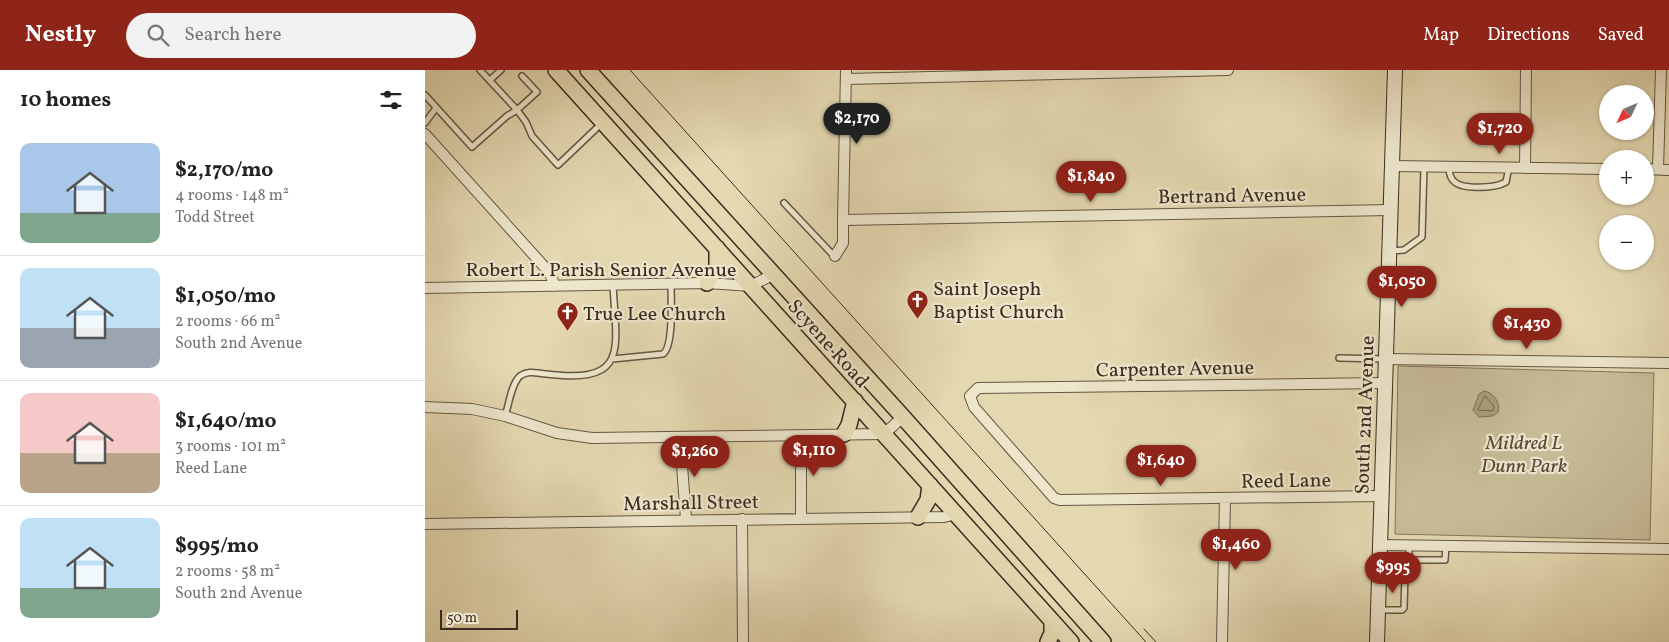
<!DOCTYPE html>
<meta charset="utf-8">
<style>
:root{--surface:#fff;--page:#f2f2f2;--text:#222;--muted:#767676;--line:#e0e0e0;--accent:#8f2418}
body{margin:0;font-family:Vollkorn,serif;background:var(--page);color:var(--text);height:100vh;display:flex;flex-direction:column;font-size:19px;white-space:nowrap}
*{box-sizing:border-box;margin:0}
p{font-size:16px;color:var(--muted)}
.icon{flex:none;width:28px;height:28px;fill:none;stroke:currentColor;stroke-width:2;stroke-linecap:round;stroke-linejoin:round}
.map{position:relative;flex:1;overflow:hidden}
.details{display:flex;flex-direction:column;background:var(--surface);width:425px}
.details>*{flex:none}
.needle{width:32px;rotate:226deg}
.fabs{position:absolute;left:1174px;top:15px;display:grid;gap:10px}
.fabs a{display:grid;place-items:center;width:55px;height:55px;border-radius:50%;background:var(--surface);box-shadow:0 1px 4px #0004;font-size:25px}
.scale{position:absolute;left:15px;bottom:12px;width:78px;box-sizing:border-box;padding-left:5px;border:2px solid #3b2c20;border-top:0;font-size:14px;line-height:18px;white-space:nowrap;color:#3b2c20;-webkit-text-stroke:4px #ede6cc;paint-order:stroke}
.price{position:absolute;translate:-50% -42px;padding:0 11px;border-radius:18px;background:var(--accent);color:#fff;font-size:16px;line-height:32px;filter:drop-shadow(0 1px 2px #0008)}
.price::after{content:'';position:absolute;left:50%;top:30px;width:15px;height:11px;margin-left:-8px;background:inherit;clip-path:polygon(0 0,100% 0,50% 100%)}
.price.selected{background:#222;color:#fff}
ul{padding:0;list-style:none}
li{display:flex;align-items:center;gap:15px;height:125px;padding:0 20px}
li+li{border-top:1px solid var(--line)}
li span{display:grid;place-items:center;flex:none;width:140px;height:100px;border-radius:10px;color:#555}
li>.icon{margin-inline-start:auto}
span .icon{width:60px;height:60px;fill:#fffc;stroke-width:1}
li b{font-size:21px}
h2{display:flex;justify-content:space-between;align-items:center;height:60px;padding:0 20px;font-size:21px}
header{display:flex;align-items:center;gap:30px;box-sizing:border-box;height:70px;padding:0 25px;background:var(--accent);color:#fff}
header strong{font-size:24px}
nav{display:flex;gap:28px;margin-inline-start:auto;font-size:18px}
.search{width:350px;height:45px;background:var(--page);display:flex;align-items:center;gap:12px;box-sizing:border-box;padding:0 18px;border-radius:28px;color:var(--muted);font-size:19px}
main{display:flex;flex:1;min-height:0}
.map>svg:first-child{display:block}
.green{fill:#c7bb98;stroke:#81745c}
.water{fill:#ab9e80;stroke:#7e705a}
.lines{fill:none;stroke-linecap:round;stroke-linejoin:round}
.shore{stroke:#736550;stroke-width:1}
.lane-casing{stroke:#655744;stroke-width:8}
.street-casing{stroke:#655744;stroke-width:12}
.secondary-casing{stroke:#3b2c20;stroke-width:16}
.primary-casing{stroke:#3b2c20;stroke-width:18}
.lane{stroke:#ede6cc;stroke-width:5}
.street{stroke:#ede6cc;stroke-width:10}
.secondary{stroke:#ede6cc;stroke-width:14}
.primary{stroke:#e4d8b1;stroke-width:15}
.tram{stroke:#3b2c20;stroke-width:1}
.labels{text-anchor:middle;stroke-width:4.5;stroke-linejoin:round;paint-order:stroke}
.street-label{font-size:20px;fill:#3b2c20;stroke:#ede6cc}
.poi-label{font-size:20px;fill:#3b2c20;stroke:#ede6cc;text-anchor:start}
.park-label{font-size:20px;font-style:italic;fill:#574938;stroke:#ede6cc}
</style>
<header>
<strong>Nestly</strong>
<div class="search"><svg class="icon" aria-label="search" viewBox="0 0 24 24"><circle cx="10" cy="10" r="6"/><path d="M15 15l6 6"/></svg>Search here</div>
<nav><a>Map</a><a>Directions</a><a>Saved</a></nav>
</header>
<main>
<section class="details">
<h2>10 homes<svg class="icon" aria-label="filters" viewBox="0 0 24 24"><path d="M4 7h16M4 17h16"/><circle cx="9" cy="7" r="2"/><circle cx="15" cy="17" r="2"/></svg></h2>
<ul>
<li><span style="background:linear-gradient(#a9c7e8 70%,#7fa58c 0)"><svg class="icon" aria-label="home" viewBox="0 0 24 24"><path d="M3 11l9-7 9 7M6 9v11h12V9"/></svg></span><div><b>$2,170/mo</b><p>4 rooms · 148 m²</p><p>Todd Street</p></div></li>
<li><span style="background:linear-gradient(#bfe0f5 60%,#9aa5b1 0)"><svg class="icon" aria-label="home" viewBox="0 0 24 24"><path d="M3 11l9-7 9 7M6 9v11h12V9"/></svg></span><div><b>$1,050/mo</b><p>2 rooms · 66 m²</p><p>South 2nd Avenue</p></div></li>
<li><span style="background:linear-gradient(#f6c9c9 60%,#b9a48a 0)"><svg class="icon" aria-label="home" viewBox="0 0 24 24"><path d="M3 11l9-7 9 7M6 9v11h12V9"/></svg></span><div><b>$1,640/mo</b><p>3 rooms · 101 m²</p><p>Reed Lane</p></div></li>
<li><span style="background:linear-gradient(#bfe0f5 70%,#7fa58c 0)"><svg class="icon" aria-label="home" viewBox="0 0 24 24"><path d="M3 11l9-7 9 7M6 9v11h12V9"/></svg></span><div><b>$995/mo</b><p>2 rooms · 58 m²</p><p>South 2nd Avenue</p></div></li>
</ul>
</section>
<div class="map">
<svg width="1244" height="572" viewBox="0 0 1244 572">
<rect width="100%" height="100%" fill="#e4d8b1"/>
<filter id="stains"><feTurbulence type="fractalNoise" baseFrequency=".004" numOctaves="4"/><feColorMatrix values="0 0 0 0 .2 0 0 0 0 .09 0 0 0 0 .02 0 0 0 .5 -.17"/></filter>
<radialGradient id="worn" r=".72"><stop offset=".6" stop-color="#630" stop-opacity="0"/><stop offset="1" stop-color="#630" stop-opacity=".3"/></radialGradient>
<path class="green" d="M973,296L1229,303L1225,470L970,464Z"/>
<path class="water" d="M1059,321C1068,322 1076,333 1073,342L1068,346L1054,347L1048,340L1054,324Z"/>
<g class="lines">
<path class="shore" d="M1060,326L1069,336L1068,341L1053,340Z"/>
<defs>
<path id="lane" d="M97,6L112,22L92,40L101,52L107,66L133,95L176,54
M65,10L76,0
M0,25L47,77L82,46L92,40L55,0
M0,53L11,38
M1024,97C1024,100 1025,106 1027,109C1034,121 1071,118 1081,112L1084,97
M359,133L409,186
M965,181L979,180L997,167L999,96
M914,288L960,289
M187,289L238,284C249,276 246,229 246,215
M80,346C84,335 86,314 95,306C103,300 111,303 121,304C203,314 192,282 188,216
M984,475V490H1020L1021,476
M956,503H980
M954,540H977L979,538L980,503L984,490"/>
<path id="street" d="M421,9L803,0
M0,64L124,202L130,216
M967,96L1182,99
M1100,98L1101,0
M1220,99L1244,100
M1233,99L1236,0
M418,150L421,0
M410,186L418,173V150L965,140
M0,218L282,213L326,216L349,204
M960,289L1244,293
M0,337L47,339L80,346L132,363L167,368L459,364L478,347
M376,366V449
M255,368L261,449
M956,426L635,430L629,428L549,337L545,326L553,318L960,313
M317,449L318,572
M0,454L519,447L531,444
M955,475L1244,479
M797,572L800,429"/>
<path id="secondary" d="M952,572L970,0"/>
<path id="primary" d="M131,0L646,572
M163,0L478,347L678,572
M282,213L292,197V178
M419,364L424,355L430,331
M493,447L503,430L505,415
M623,572L627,563V551"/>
</defs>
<use href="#lane" class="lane-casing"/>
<use href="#street" class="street-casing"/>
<use href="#secondary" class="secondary-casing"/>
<use href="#primary" class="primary-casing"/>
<use href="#lane" class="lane"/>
<use href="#street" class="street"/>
<use href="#secondary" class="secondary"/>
<use href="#primary" class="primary"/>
<path class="tram" d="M205,0L721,572
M719,559L731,572"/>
</g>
<defs>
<symbol id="church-pin" viewBox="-11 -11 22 30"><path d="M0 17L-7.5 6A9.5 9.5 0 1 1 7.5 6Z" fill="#8f2418" stroke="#ede6cc"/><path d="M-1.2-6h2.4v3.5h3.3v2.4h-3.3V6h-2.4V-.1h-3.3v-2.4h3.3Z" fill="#fff"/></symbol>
</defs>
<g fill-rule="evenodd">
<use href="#church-pin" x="480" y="218" width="25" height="34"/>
<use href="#church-pin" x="130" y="230" width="25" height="34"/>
</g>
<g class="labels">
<g class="street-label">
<text transform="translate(807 125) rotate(-1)" y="7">Bertrand Avenue</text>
<text x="176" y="206">Robert L. Parish Senior Avenue</text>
<text transform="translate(404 273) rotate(48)" y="7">Scyene Road</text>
<text transform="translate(750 298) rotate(-1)" y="7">Carpenter Avenue</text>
<text transform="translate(939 345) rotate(-88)" y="7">South 2nd Avenue</text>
<text transform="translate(861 410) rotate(-1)" y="7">Reed Lane</text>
<text transform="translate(266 432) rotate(-1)" y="7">Marshall Street</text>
</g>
<g class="poi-label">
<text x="508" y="225">Saint Joseph<tspan x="508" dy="23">Baptist Church</tspan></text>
<text x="158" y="250">True Lee Church</text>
</g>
<g class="park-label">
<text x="1099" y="379">Mildred L<tspan x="1099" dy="23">Dunn Park</tspan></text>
</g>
</g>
<rect width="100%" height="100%" filter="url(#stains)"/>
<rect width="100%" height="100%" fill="url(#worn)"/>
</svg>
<div class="fabs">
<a><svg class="needle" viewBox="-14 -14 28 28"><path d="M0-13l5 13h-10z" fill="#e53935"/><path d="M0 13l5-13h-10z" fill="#767676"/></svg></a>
<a>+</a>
<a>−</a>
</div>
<div class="scale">50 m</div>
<b class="price selected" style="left:432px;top:75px">$2,170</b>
<b class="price" style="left:1075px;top:85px">$1,720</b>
<b class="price" style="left:666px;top:133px">$1,840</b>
<b class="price" style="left:977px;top:238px">$1,050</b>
<b class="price" style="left:1102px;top:280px">$1,430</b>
<b class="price" style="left:389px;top:407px">$1,110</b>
<b class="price" style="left:270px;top:408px">$1,260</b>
<b class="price" style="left:736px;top:417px">$1,640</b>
<b class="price" style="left:811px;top:501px">$1,460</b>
<b class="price" style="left:968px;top:524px">$995</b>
</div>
</main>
